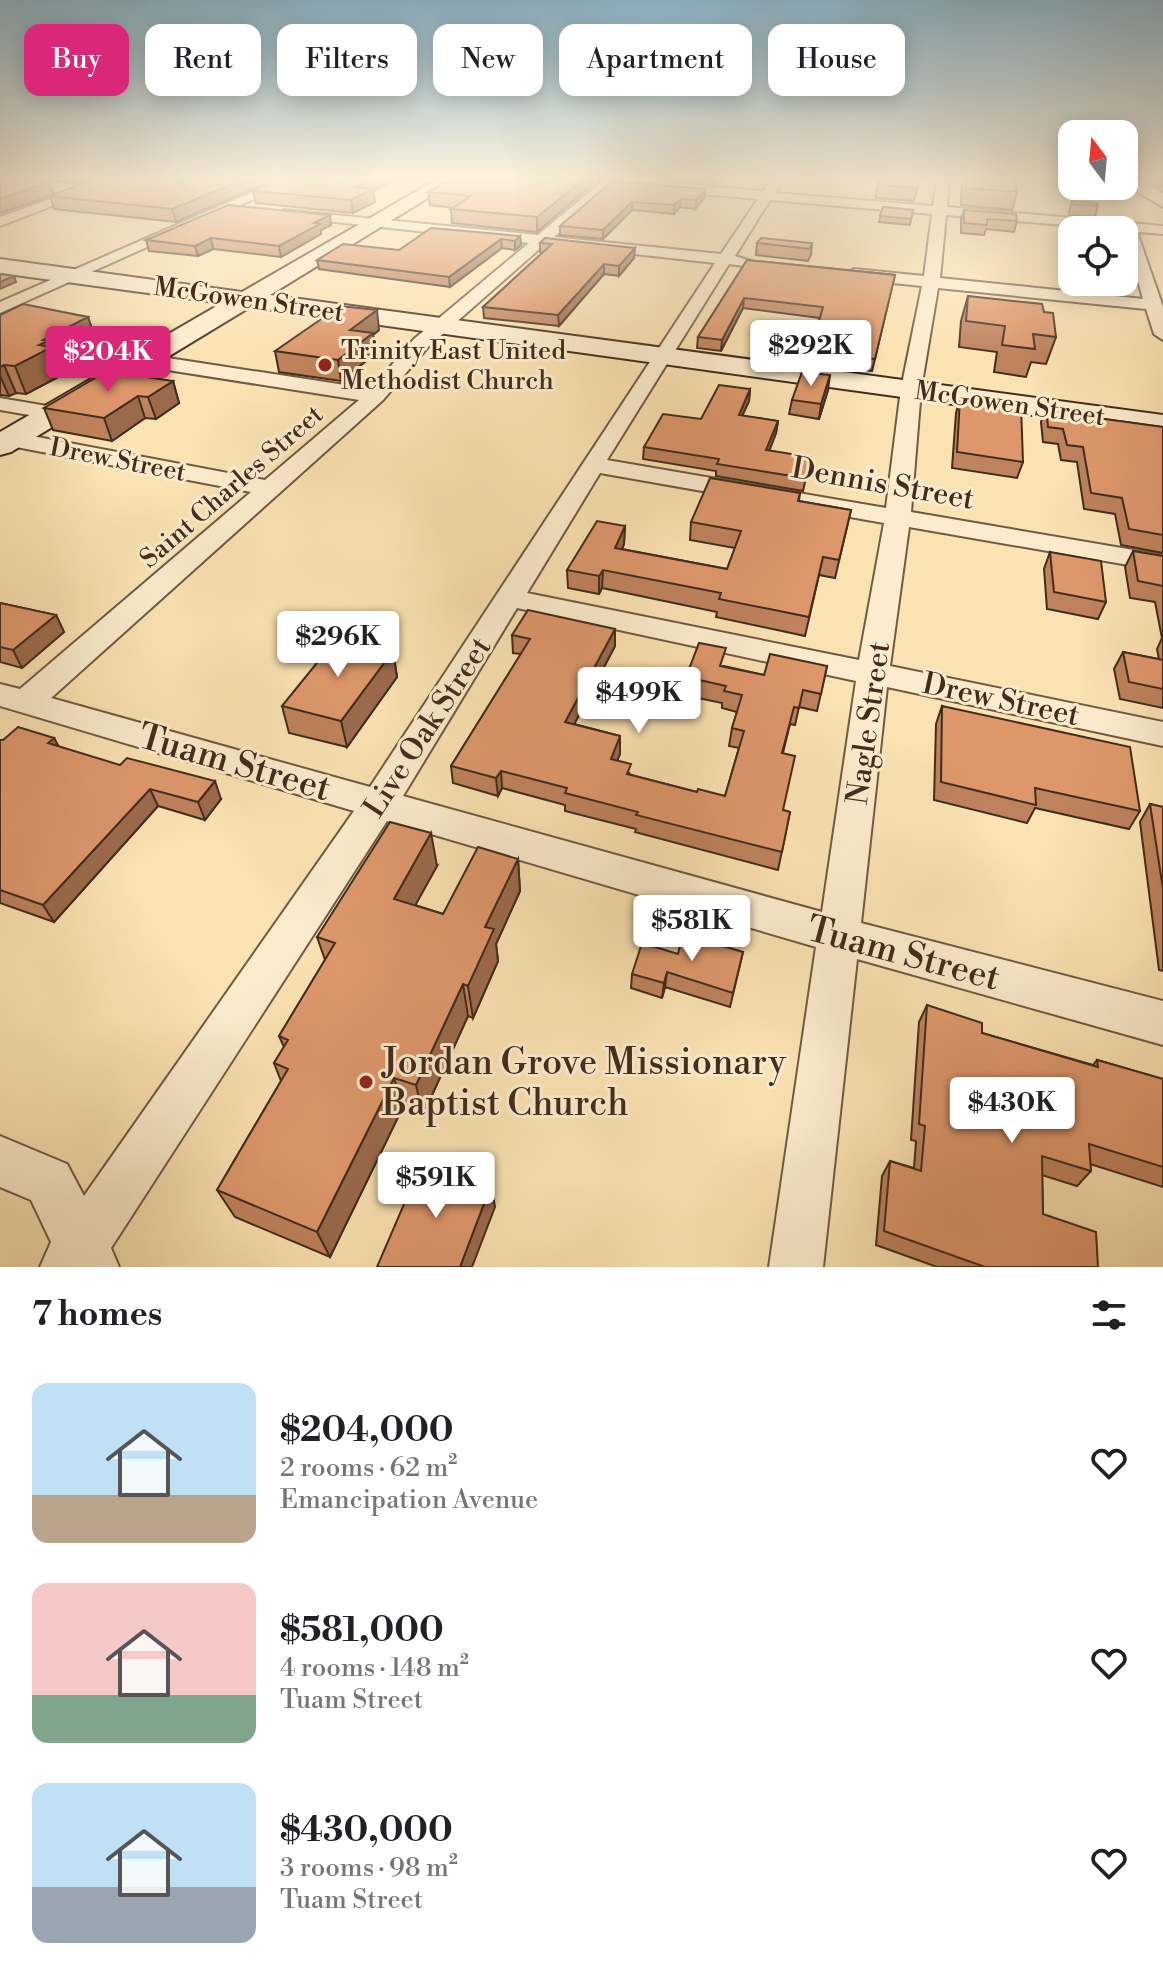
<!DOCTYPE html>
<meta charset="utf-8">
<style>
:root{--surface:#fff;--page:#f6f6f6;--text:#202124;--muted:#757577;--accent:#db2777}
body{margin:0;font-family:"Libre Bodoni",serif;background:var(--page);color:var(--text);height:100vh;display:flex;flex-direction:column;font-size:30px;white-space:nowrap}
*{box-sizing:border-box;margin:0}
p{font-size:26px;color:var(--muted)}
.icon{flex:none;width:44px;height:44px;fill:none;stroke:currentColor;stroke-width:2;stroke-linecap:round;stroke-linejoin:round}
.map{position:relative;height:1267px;overflow:hidden}
.drawer{display:flex;flex-direction:column;background:var(--surface);flex:1}
.drawer>*{flex:none}
.top-card{position:absolute;left:24px;top:24px;width:1116px;height:72px;display:flex;gap:16px}
.needle{width:52px;rotate:344deg}
.tools{position:absolute;left:1058px;top:120px;display:grid;gap:16px}
.tools a{display:grid;place-items:center;width:80px;height:80px;border-radius:16px;background:var(--surface);box-shadow:0 4px 20px #0003;font-size:40px}
.price{position:absolute;translate:-50% -68px;padding:0 18px;border-radius:8px;background:#fff;color:#222;font-size:26px;line-height:52px;filter:drop-shadow(0 2px 4px #0008)}
.price::after{content:'';position:absolute;left:50%;top:48px;width:24px;height:18px;margin-left:-12px;background:inherit;clip-path:polygon(0 0,100% 0,50% 100%)}
.price.on{background:var(--accent);color:#fff}
ul{padding:0;list-style:none}
li{display:flex;align-items:center;gap:24px;height:200px;padding:0 32px}
li span{display:grid;place-items:center;flex:none;width:224px;height:160px;border-radius:16px;color:#555}
li>.icon{margin-inline-start:auto}
span .icon{width:96px;height:96px;fill:#fffc;stroke-width:1}
li b{font-size:34px}
h2{display:flex;justify-content:space-between;align-items:center;height:96px;padding:0 32px;font-size:34px}
.tag{padding:0 28px;border-radius:16px;background:var(--surface);box-shadow:0 4px 20px #0003;font-size:28px;line-height:72px}
.tag.on{background:var(--accent);color:#fff}
.map>svg:first-child{display:block}
.lines{fill:none;stroke-linecap:round;stroke-linejoin:round}
.street-casing{stroke:#705a43;stroke-width:4}
.secondary-casing{stroke:#422c1e;stroke-width:4}
.street{fill:#fceccd;fill-rule:evenodd}
.secondary{fill:#fceccd;fill-rule:evenodd}
.wall{fill:#be825c;stroke:#422c1e;stroke-width:2}
.shaded-wall{fill:#9b6a4b;stroke:#422c1e;stroke-width:2}
.building{fill:#dd976b;stroke:#422c1e;stroke-width:2}
.poi-dot{fill:#8f2418;stroke:#fceccd;stroke-width:3}
.labels{text-anchor:middle;stroke-width:6;stroke-linejoin:round;paint-order:stroke}
.far-street-label{font-size:26px;fill:#422c1e;stroke:#fceccd}
.far-poi-label{font-size:26px;fill:#422c1e;stroke:#fceccd;text-anchor:start}
.street-label{font-size:30px;fill:#422c1e;stroke:#fceccd}
.near-street-label{font-size:36px;fill:#422c1e;stroke:#fceccd}
.near-poi-label{font-size:36px;fill:#422c1e;stroke:#fceccd;text-anchor:start}
</style>
<div class="map">
<svg width="1163" height="1267" viewBox="0 0 1163 1267">
<rect width="100%" height="100%" fill="#fbe2b2"/>
<filter id="stains"><feTurbulence type="fractalNoise" baseFrequency=".0025" numOctaves="4"/><feColorMatrix values="0 0 0 0 .2 0 0 0 0 .09 0 0 0 0 .02 0 0 0 .5 -.17"/></filter>
<radialGradient id="worn" r=".72"><stop offset=".6" stop-color="#630" stop-opacity="0"/><stop offset="1" stop-color="#630" stop-opacity=".3"/></radialGradient>
<g class="lines">
<defs>
<path id="street" d="M103,180H120L0,226V217Z
M280,180H296L0,313V302Z
M604,180H617L554,237L721,254L758,199L666,191L660,187L666,183L763,191L771,180H783L775,193L933,206L937,180H949L947,207L1163,226V234L1137,232L1163,307V340L1154,334L1146,309L938,288L921,389L911,512L1163,555V571L909,527L890,666L1163,722V746L887,687L861,923L1163,1001V1045L857,959L823,1267H769L816,947L387,821L111,1248L119,1267H40L51,1242L31,1200L0,1187V1136L67,1164L84,1196L354,811L0,706V684L20,689L251,492L11,446L3,444L0,439L11,432L265,480L359,400L142,366L135,364L132,360L135,356L142,354L371,389L414,339L529,243L289,217L284,216V210L538,235ZM770,200L932,214L924,276L854,269L846,274L854,279L922,286L901,389L886,508L607,460L729,264L743,266L751,261L735,256ZM946,215L1124,230L1143,299L940,278ZM545,244L715,263L370,787L51,698L383,400L428,347ZM600,473L884,523L859,660L527,593ZM517,608L856,681L822,912L403,796Z
M1052,180H1072V185Z
M0,398L53,407L64,413L53,419L0,410Z"/>
<path id="secondary" d="M436,180H457L270,295L1163,415V433L250,307L11,452L0,455V432L222,303L0,273V259L242,292Z
M1124,180H1142L1163,193V207L1124,184Z"/>
</defs>
<use href="#street" class="street-casing"/>
<use href="#secondary" class="secondary-casing"/>
<use href="#street" class="street"/>
<use href="#secondary" class="secondary"/>
</g>
<path class="wall" d="M0,180L49,182L54,195L82,184L34,180H273L176,222L54,209L50,196L0,213Z
M276,180H394L373,191L375,202L353,213L256,203L253,191Z
M449,180H592V185L537,232L452,223L451,209L453,208L430,205L428,192Z
M667,180H720L716,184Z
M919,180L914,201L875,198L878,185Z
M962,180H1015L1017,192L1012,210L961,205Z
M1153,180H1163V186H1157Z
M613,181L705,197L695,209L680,207L674,214L632,210L603,239L560,235V226Z
M1072,201L1098,206L1095,217L1069,215V212Z
M883,207L913,210L910,225L879,222Z
M964,210L1017,221L1014,232L986,229L984,235L961,233V219Z
M1075,219L1106,230H1072Z
M331,225L321,230V234L281,257L213,249L198,256L149,251L146,240Z
M520,236L521,245L515,250L502,248L450,287L319,269L317,260Z
M1064,237L1072,238V282H1118L1115,293L1070,287L1061,247Z
M545,238L634,258L619,276L604,274L559,326L484,318L483,307L542,253L540,252V243Z
M757,243H812L811,255L808,261L756,255Z
M747,260L895,275L872,371L808,364L820,318L743,308L721,351L697,348L698,337Z
M968,296L1044,312L1056,337L1046,364L1031,362L1026,377L994,372L997,352L959,347L961,321Z
M0,315L88,317L97,344L58,365L62,375L26,394L16,393L9,396L0,395Z
M379,330L373,335L376,353L341,381L279,372L275,351Z
M173,381L179,403L156,419L145,418L112,441L53,430L44,408Z
M750,389L749,401L742,416L778,421L776,433L769,451L808,469L803,491L716,476V471L643,459L644,447L701,419Z
M828,390L819,419L789,414L792,400Z
M960,398L1023,462L1017,478L952,468L956,413Z
M1046,407L1082,416L1163,427V553L1121,545L1115,514L1084,509L1077,462L1061,460L1058,444L1043,442L1041,422Z
M800,493L799,501L851,510L835,578L819,575L805,636L716,617L717,612L602,588L599,594L568,588L567,570L625,526L624,544L622,549L727,569L735,548L690,540L691,522Z
M1133,551L1163,556V708L1120,699L1114,669L1123,652L1159,659L1157,649L1162,638L1155,602L1130,598L1125,567Z
M1050,552L1106,602L1098,619L1047,609L1044,569Z
M0,603L56,615L64,632L22,668L0,662Z
M615,629V646L574,724L620,736V754L617,760L631,775L697,792L725,796L739,748L729,746L732,728L737,712L722,708V703L684,695L686,677L724,666L764,675L827,666L817,711L799,707L795,725L790,724L783,753V810L790,812L778,870L635,832L636,829L565,811V805L502,788L498,796L453,783L451,766L521,654L513,653L512,635Z
M393,651L397,677L347,747L289,733L282,706Z
M942,706L1140,811L1129,829L1035,808L1027,823L934,800L936,724Z
M54,738L59,747L221,799L205,820L158,806L54,922L0,903V740Z
M1150,804L1163,807V971L1159,970L1140,822Z
M518,859L520,891L496,944L498,961L473,1018L468,1016L423,1115L403,1107L330,1257L235,1217L217,1190L281,1081L274,1063L284,1047L279,1036L325,960L317,937L437,866L415,905L443,914Z
M743,952L730,1007L665,987L662,998L631,988L632,974L678,954Z
M927,1005L982,1033L1093,1065L1097,1060L1163,1079V1187L1090,1164L1091,1171L1077,1186L1042,1175L1043,1214L1098,1267H937L876,1245L882,1176L890,1161L914,1168L916,1141L911,1140L919,1022Z"/>
<path class="shaded-wall" d="M80,180H94L82,184Z
M242,180H273L176,222L172,209Z
M369,180H394L373,191L375,202L353,213L351,200L354,187Z
M582,180H592V185L537,232V217Z
M49,182L54,195L0,213V199Z
M706,189L705,197L695,209L696,200Z
M681,199L680,207L674,214V205Z
M632,202V210L603,239V230Z
M330,215L331,225L321,230V234L281,257L279,246L314,223Z
M520,236L521,245L515,250V241Z
M211,238L213,249L198,256L195,246Z
M501,239L502,248L450,287L449,277Z
M635,248L634,258L619,276V266Z
M604,264V274L559,326L558,315Z
M14,276L16,282L0,289V282Z
M744,298L743,308L721,351L722,340Z
M377,310L379,330L373,335L376,353L341,381L338,360L350,330Z
M88,317L97,344L58,365L62,375L26,394L15,366L39,345L43,340Z
M4,365L16,393L9,396L0,376V367Z
M830,375L828,390L819,419L821,404Z
M173,381L179,403L156,419L148,397Z
M750,389L749,401L737,427L739,415Z
M138,396L145,418L112,441L104,418Z
M778,421L776,433L765,462L766,450Z
M625,526L624,544L615,566V548Z
M603,570L602,588L599,594V576Z
M56,615L64,632L22,668L13,650Z
M615,629V646L566,740L565,722Z
M393,651L397,677L347,747L341,721Z
M620,736V754L611,776V759Z
M54,738L63,756L48,743Z
M501,771L502,788L498,796L496,778Z
M215,781L221,799L205,820L198,802Z
M150,789L158,806L54,922L43,905Z
M431,833L437,866L401,931L394,899Z
M518,859L520,891L496,944L498,961L473,1018L468,986L485,927Z
M667,972L665,987L662,998L664,983Z
M463,984L468,1016L423,1115L416,1085Z
M394,1078L403,1107L330,1257L317,1232Z
M491,1185L495,1207L472,1267H460Z"/>
<path class="building" d="M0,180H24L49,182L0,199Z
M93,180H242L172,209L49,196Z
M276,180H369L354,187L373,189L351,200L253,191Z
M449,180H583L537,217L451,209L471,196L428,192Z
M879,180H919L917,188L878,185Z
M966,180H1015L1017,192L966,188Z
M613,181L706,189L696,200L681,199L674,205L632,202L603,230L560,226Z
M1072,201L1097,203L1098,206L1073,204Z
M228,205L330,215L314,223L320,224L279,246L211,238L195,246L146,240Z
M883,207L913,210L911,219L880,216Z
M964,210L1016,214L1017,221L987,219V225L964,223Z
M1075,219L1103,222L1106,230H1078Z
M431,228L520,236L515,241L501,239L449,277L317,260L343,244L399,250Z
M1064,237L1072,238V272Z
M545,238L635,248L619,266L604,264L558,315L483,307L552,244L540,243Z
M761,238L812,243L810,249L757,243Z
M747,260L895,275L875,359L810,353L823,307L744,298L722,340L698,337Z
M0,274L14,276L0,282Z
M968,296L1042,304L1044,312L1053,313L1056,337L1033,334L1035,349L1002,345L1005,326L966,321Z
M23,304L88,317L43,340L48,341L39,345L52,347L15,366L4,365L0,367V315Z
M340,306L377,310L350,330L373,333L338,360L275,351Z
M107,371L173,381L148,397L138,396L104,418L44,408Z
M802,372L830,375L821,404L792,400Z
M719,385L750,389L739,415L778,421L766,450L811,457L805,478L717,464L719,459L644,447L663,414L701,419Z
M960,398L1021,406L1023,462L957,452Z
M1046,407L1082,412V416L1163,427V535L1129,529L1122,498L1091,493L1083,447L1067,445L1063,429L1048,427Z
M710,478L800,493L798,501L851,510L839,560L823,557L809,617L719,599L721,593L603,570L599,576L567,570L597,521L625,526L615,548L727,569L741,531L691,522Z
M1133,551L1163,556V586L1138,581Z
M1050,552L1101,561L1106,602L1054,592Z
M0,603L56,615L13,650L0,647Z
M528,610L615,629L565,722L620,736L611,759L631,764L627,774L697,792L698,789L725,796L744,731L732,728L742,695L724,691L726,686L686,677L699,643L726,648L720,666L764,675L770,654L827,666L821,694L803,690L799,708L794,707L782,753L795,756L783,810L790,812L782,852L636,815L638,812L565,793L567,788L501,771L496,778L451,766L530,639L512,635Z
M337,638L393,651L341,721L282,706Z
M1123,652L1163,660V689L1129,682Z
M942,706L1130,747L1140,811L1035,788L1036,805L941,782Z
M18,727L54,738L48,743L120,765L127,758L215,781L198,802L150,789L43,905L0,890V740H3Z
M1150,804L1163,807V889Z
M390,822L431,833L394,899L443,914L478,847L518,859L485,927L494,929L468,986L463,984L416,1085L394,1078L317,1232L217,1190L288,1069L274,1063L288,1040L279,1036L335,943L317,937Z
M683,934L743,952L733,993L667,972L664,983L632,974L642,943L678,954Z
M927,1005L982,1023V1033L1098,1067L1097,1060L1163,1079V1167L1089,1144L1091,1171L1042,1156L1043,1214L1096,1232L1098,1267H985L884,1231L890,1161L921,1171L925,1126L919,1124Z
M423,1160L491,1185L460,1267H377Z"/>
<linearGradient id="sky" x2="0" y2="1"><stop stop-color="#8bb8d0"/><stop offset="0.5" stop-color="#fdf2dc"/><stop offset="1" stop-color="#fdf2dc" stop-opacity="0"/></linearGradient>
<rect width="1163" height="357" fill="url(#sky)"/>
<g class="poi-dot">
<circle cx="325" cy="365" r="8"/>
<circle cx="366" cy="1082" r="8"/>
</g>
<g class="labels">
<g class="far-street-label">
<text transform="translate(249 299) rotate(8)" y="9">McGowen Street</text>
<text transform="translate(1010 403) rotate(8)" y="9">McGowen Street</text>
<text transform="translate(118 459) rotate(11)" y="9">Drew Street</text>
<text transform="translate(231 486) rotate(-41)" y="9">Saint Charles Street</text>
</g>
<g class="far-poi-label">
<text x="341" y="359">Trinity East United<tspan x="341" dy="30">Methodist Church</tspan></text>
</g>
<g class="street-label">
<text transform="translate(883 483) rotate(10)" y="10">Dennis Street</text>
<text transform="translate(1001 699) rotate(12)" y="10">Drew Street</text>
<text transform="translate(868 723) rotate(-82)" y="10">Nagle Street</text>
<text transform="translate(427 727) rotate(-57)" y="10">Live Oak Street</text>
</g>
<g class="near-street-label">
<text transform="translate(235 761) rotate(16)" y="13">Tuam Street</text>
<text transform="translate(904 952) rotate(15)" y="13">Tuam Street</text>
</g>
<g class="near-poi-label">
<text x="382" y="1074">Jordan Grove Missionary<tspan x="382" dy="41">Baptist Church</tspan></text>
</g>
</g>
<rect width="100%" height="100%" filter="url(#stains)"/>
<rect width="100%" height="100%" fill="url(#worn)"/>
</svg>
<div class="tools">
<a><svg class="needle" viewBox="-14 -14 28 28"><path d="M0-13l5 13h-10z" fill="#e53935"/><path d="M0 13l5-13h-10z" fill="#757577"/></svg></a>
<a><svg class="icon" aria-label="locate" viewBox="0 0 24 24"><circle cx="12" cy="12" r="6"/><path d="M12 2v4M12 18v4M2 12h4M18 12h4"/></svg></a>
</div>
<b class="price" style="left:811px;top:388px">$292K</b>
<b class="price on" style="left:108px;top:394px">$204K</b>
<b class="price" style="left:338px;top:679px">$296K</b>
<b class="price" style="left:639px;top:735px">$499K</b>
<b class="price" style="left:692px;top:963px">$581K</b>
<b class="price" style="left:1012px;top:1145px">$430K</b>
<b class="price" style="left:436px;top:1220px">$591K</b>
<div class="top-card">
<a class="tag on">Buy</a>
<a class="tag">Rent</a>
<a class="tag">Filters</a>
<a class="tag">New</a>
<a class="tag">Apartment</a>
<a class="tag">House</a>
</div>
</div>
<section class="drawer">
<h2>7 homes<svg class="icon" aria-label="filters" viewBox="0 0 24 24"><path d="M4 7h16M4 17h16"/><circle cx="9" cy="7" r="2"/><circle cx="15" cy="17" r="2"/></svg></h2>
<ul>
<li><span style="background:linear-gradient(#bfe0f5 70%,#b9a48a 0)"><svg class="icon" aria-label="home" viewBox="0 0 24 24"><path d="M3 11l9-7 9 7M6 9v11h12V9"/></svg></span><div><b>$204,000</b><p>2 rooms · 62 m²</p><p>Emancipation Avenue</p></div><svg class="icon" aria-label="heart" viewBox="0 0 24 24"><path d="M12 20l-8-8c-3-5 5-10 8-4 3-6 11-1 8 4z"/></svg></li>
<li><span style="background:linear-gradient(#f6c9c9 70%,#7fa58c 0)"><svg class="icon" aria-label="home" viewBox="0 0 24 24"><path d="M3 11l9-7 9 7M6 9v11h12V9"/></svg></span><div><b>$581,000</b><p>4 rooms · 148 m²</p><p>Tuam Street</p></div><svg class="icon" aria-label="heart" viewBox="0 0 24 24"><path d="M12 20l-8-8c-3-5 5-10 8-4 3-6 11-1 8 4z"/></svg></li>
<li><span style="background:linear-gradient(#bfe0f5 65%,#9aa5b1 0)"><svg class="icon" aria-label="home" viewBox="0 0 24 24"><path d="M3 11l9-7 9 7M6 9v11h12V9"/></svg></span><div><b>$430,000</b><p>3 rooms · 98 m²</p><p>Tuam Street</p></div><svg class="icon" aria-label="heart" viewBox="0 0 24 24"><path d="M12 20l-8-8c-3-5 5-10 8-4 3-6 11-1 8 4z"/></svg></li>
</ul>
</section>
